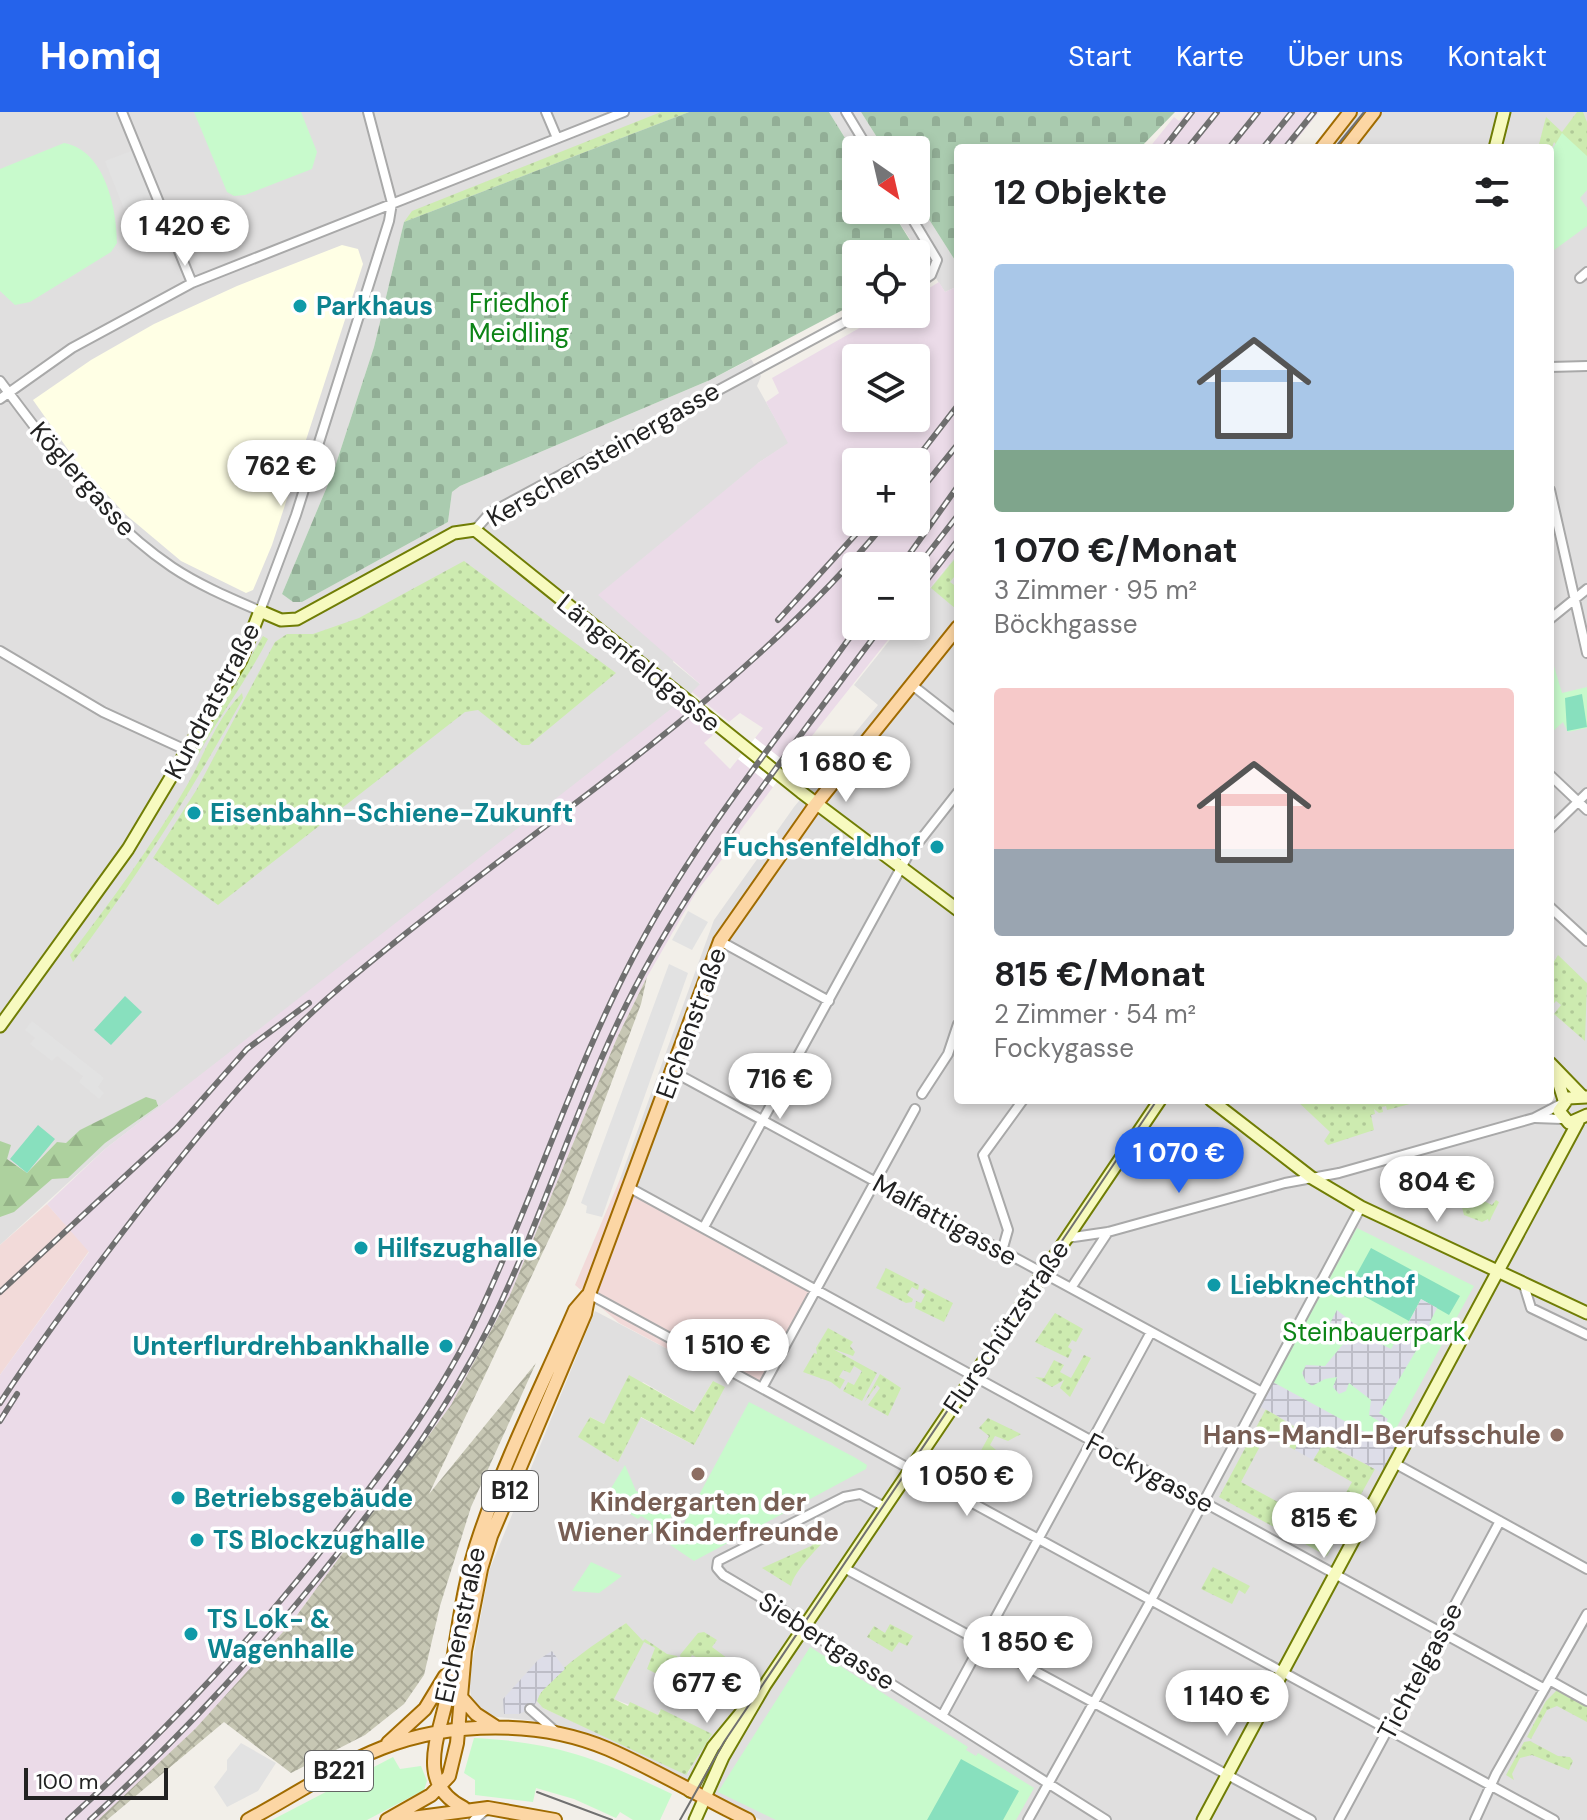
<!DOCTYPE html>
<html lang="de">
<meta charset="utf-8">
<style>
:root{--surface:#fff;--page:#f2f2f2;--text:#202124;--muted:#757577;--accent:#2563eb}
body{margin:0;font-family:"DM Sans",sans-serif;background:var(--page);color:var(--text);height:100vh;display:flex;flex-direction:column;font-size:30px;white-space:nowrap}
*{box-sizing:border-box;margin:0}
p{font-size:26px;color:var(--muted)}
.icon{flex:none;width:44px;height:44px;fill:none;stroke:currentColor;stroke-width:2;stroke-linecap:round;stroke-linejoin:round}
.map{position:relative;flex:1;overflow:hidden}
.sheet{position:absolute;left:954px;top:32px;width:600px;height:960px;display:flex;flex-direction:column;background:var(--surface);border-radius:8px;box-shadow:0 4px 12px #0003}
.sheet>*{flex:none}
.needle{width:52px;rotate:146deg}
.fabs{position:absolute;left:842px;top:24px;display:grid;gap:16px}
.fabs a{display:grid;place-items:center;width:88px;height:88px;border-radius:8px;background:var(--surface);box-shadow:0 4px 12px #0003;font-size:40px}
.scale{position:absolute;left:24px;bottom:20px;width:144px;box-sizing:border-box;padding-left:8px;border:4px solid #222;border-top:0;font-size:22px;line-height:28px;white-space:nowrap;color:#222;-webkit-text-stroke:6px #fff;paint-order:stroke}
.price{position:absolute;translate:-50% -68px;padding:0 18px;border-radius:28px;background:#fff;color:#222;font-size:26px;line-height:52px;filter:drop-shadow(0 2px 4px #0008)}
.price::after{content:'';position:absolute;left:50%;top:48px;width:24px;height:18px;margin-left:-12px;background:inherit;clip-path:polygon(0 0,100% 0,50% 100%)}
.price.current{background:var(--accent);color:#fff}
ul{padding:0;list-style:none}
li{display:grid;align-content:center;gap:16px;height:424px;padding:0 40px}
li span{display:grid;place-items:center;height:248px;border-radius:8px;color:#555}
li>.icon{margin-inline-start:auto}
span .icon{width:144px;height:144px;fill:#fffc;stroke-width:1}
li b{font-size:34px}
h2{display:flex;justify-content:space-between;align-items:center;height:96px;padding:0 40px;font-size:34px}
header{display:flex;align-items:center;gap:48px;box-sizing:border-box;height:112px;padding:0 40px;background:var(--accent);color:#fff}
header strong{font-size:38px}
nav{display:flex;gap:44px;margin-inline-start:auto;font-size:28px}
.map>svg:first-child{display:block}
.residential{fill:#e0dfdf;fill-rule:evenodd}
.commercial{fill:#f2dad9}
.education{fill:#ffffe5}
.railway{fill:#ebdbe8;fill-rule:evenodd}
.construction{fill:url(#construction-cross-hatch)}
.grass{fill:url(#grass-dots)}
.forest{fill:url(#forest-firs)}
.cemetery{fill:url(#cemetery-stones)}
.park{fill:#c8facc}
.pitch{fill:#88e0be}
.parking{fill:#e2e2e2}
.plaza{fill:url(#plaza-grid)}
.pier{fill:#fff}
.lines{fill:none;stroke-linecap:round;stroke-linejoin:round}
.street-casing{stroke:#a9a9a9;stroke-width:12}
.secondary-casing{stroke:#707d05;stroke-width:15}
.primary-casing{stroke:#a06b00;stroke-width:16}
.street{stroke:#fff;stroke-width:8}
.secondary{stroke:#f7fabf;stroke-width:11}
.primary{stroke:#fcd6a4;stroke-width:12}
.tram{stroke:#707070;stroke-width:2}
.rail-casing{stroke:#707070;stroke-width:6}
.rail{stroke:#fff;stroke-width:3;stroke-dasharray:9;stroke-linecap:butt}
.culture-dot{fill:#0f9aa8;stroke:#fff;stroke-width:3}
.education-dot{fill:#8d6e63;stroke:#fff;stroke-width:3}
.labels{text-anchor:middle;stroke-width:7;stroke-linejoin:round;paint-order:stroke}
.shield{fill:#fff;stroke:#646464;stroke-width:2}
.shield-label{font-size:24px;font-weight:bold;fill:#222}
.park-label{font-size:26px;fill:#0c8416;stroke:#fff}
.culture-label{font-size:26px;font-weight:bold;fill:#0d838f;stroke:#fff;text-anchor:start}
.street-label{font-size:26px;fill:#222;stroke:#fff}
.education-label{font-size:26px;font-weight:bold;fill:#785e54;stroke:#fff;text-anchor:end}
</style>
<header>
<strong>Homiq</strong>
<nav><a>Start</a><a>Karte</a><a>Über uns</a><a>Kontakt</a></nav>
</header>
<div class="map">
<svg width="1587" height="1708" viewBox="0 0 1587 1708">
<defs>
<pattern id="construction-cross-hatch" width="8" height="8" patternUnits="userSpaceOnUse" patternTransform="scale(2)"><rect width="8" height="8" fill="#c7c7b4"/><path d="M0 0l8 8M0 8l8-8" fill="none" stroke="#abab9a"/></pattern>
<pattern id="grass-dots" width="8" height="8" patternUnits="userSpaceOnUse" patternTransform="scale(2)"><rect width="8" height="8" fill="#cdebb0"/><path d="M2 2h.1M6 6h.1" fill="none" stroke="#b0c997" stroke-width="1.8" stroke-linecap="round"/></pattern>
<pattern id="forest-firs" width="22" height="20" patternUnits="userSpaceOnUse" patternTransform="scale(2)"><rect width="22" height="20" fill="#add19e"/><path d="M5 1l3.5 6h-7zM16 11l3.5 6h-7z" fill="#95b388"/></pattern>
<pattern id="cemetery-stones" width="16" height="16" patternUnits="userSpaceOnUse" patternTransform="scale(2)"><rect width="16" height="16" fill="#aacbaf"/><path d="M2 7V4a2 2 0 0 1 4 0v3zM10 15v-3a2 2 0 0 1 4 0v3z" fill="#92ae96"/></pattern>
<pattern id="plaza-grid" width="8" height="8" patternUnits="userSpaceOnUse" patternTransform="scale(2)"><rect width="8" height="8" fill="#dddde8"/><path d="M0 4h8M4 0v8" fill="none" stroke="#bdbdc7"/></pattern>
</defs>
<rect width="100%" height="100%" fill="#f2efe9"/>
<path class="residential" d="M0,0H689L404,110L374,235L334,358L282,482L293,490H302L448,410L452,380L460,374L710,268L751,247L761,264L757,274L789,331L758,351L673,550L701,573L626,635L105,1037L0,1133Z
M829,0H861L885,38H856V44Z
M1354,0H1587V1708H761L594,1626L536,1609L488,1604L472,1591L469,1569L489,1459L595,1199L675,1241L815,1178L620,1067L714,808L794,695L878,593L854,573L901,514H916V494L958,441V988H1550V36H1325ZM713,1269L694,1333L640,1305L617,1349L579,1325L590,1305L604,1312L643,1270L694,1300ZM626,1511L634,1545L613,1587L658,1603L660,1598L711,1622L688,1661L543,1596L540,1581L578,1546Z
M916,87L958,153L955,168L958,174L945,180L891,98H916Z"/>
<path class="commercial" d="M620,1067L815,1178L762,1276L675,1241L619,1211L575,1173Z
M47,1092L89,1139L0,1263V1133Z"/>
<path class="education" d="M342,133L358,137L363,152L272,433L253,478L246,481L181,449L125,402L76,349L33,288L91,248L154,212L237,174Z"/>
<path class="railway" d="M1187,0H1319L1290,36H1149L1174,5L1179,9Z
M939,170L945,180L958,174V441L916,493V454H856V514H899L789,653L755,626L763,616L740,601L729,610L692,580L700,572L598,483L758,351L788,331L766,290L779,281L772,266L884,202H916V184ZM856,246H916V306H856ZM856,350H916V410H856Z
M676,593L713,623L704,631L730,657L738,647L773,675L740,719L739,726L696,780L647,865L617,926L510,1183L451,1293L292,1510L225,1587L162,1650L98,1708H0V1263L89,1140L47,1092L105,1037Z"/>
<path class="construction" d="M647,865L641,892L566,1091L429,1382L536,1251L471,1395L440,1494L424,1563L404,1592L365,1623L291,1661L224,1610L107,1708H98L195,1617L292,1510L451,1293L510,1183L617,926Z"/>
<path class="grass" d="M661,0H689L404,110L412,99Z
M1577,0H1583L1587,10V71L1554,30L1550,41V36H1538L1546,5L1562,20Z
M958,443V460L950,470L958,476L956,497L931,476Z
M464,449L616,561L529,633H522L478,598L465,600L218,793L153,746L197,677L275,530L287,522H313L359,506Z
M263,524L268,527C247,568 220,603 198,643L194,641Z
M242,581L243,586C192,679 137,766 73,850L70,843C111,789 152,734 186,675C204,644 216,607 242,581Z
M1558,843L1587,871L1585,929L1554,902L1561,893L1556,889L1550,896V856Z
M1296,988L1346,991L1425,988L1387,998L1386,994L1382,995L1383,1000L1379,1001L1374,997L1375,1002L1371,1003L1374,1018L1328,1033L1324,1029L1330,1020Z
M1477,1056L1479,1073L1487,1077L1482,1088L1492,1093L1496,1088L1499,1090L1489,1110L1488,1107L1482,1110L1464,1103L1458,1080L1470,1073L1465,1065L1455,1070L1453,1062Z
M886,1156L919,1173L918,1178L912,1175L907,1183L913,1187L912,1190L906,1191L876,1176Z
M924,1176L953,1191L944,1210L915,1196L916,1189L921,1191L925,1183L921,1180Z
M1055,1201L1083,1217L1076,1230L1072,1228L1068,1235L1072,1238L1068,1246L1035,1230Z
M828,1216L853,1230L850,1234L855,1240L853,1244L833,1237L877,1261L862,1289L843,1279L848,1270L854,1273L862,1259L854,1254L850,1261L843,1258L839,1265L845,1268L840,1277L831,1270L803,1260L814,1241L817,1242L816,1236Z
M1084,1243L1091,1246L1070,1285L1060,1276L1064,1268L1052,1275L1035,1265L1044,1266L1054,1248L1064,1253L1060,1260L1071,1266Z
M880,1262L901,1276L888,1304L868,1293L880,1276L877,1273L864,1291Z
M629,1263L694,1300L713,1269L725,1275L694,1333L641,1305L618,1350L578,1325L590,1305L604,1312Z
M1266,1297L1304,1321L1295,1338L1266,1323L1241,1370L1326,1416L1352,1370L1313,1348L1322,1330L1375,1357L1327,1444L1219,1385Z
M988,1306L1021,1322L1008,1329L995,1324L990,1333L1001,1342L995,1353L998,1367L973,1353L989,1324L979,1316Z
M830,1414L834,1419C821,1433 795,1457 791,1474L762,1456L811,1434Z
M1213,1455L1250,1474L1245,1482L1239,1478L1232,1492L1201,1477Z
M626,1511L643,1529L645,1527L667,1542L677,1544L684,1559L675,1577L671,1576L673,1570L647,1557L655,1536L644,1530L614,1587L628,1594L630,1590L658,1603L661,1597L712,1622L686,1663L543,1596L537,1589C546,1562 603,1527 626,1511Z
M890,1512L913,1524L907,1534L899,1530L892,1540L867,1525L874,1514L885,1521Z
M704,1520L717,1528L712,1535L735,1552L731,1563L692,1543L687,1553L682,1552L680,1543L698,1521Z
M1558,1577L1587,1592V1610L1557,1594L1547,1598L1531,1627L1527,1625L1546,1589Z
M1530,1629L1558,1644L1570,1645L1573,1649L1569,1658L1532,1643L1520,1646L1512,1662L1514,1668L1506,1663L1524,1630Z"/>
<path class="forest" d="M146,985L156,988L158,994L105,1031L68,1066L52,1067L14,1100L0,1105V1029L11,1033L7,1047L27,1061L57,1030L66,1031L80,1018Z"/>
<path class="cemetery" d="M689,0H829L856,44V98H891L925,152L916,158V142H856V191L710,268L460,374L452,380L448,410L302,490H293L282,482L334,358L374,235L404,110Z
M861,0H1175L1140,36H958V153L916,87V38H885Z"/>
<path class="park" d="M301,0L317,40L312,57L245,83L234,84L227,80L194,0Z
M1562,21L1587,44V78L1580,86L1587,96V114L1550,141V41Z
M64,31C105,38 117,97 117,131L111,140L30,190L15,193L0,179V57Z
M1554,554L1562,581L1587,575V616L1568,620L1563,610L1550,622V555Z
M1357,1116L1474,1174L1387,1333L1273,1270Z
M749,1290L854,1345L867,1353L866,1357L694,1449L648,1418L651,1410L641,1404L638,1407L608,1388L610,1378L625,1353L636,1379L674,1400L665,1416L677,1424Z
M591,1450L622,1464L599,1481L572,1479Z
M810,1535L968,1635L966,1638L976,1644L978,1641L1034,1676L1016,1708H776L718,1680Z
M474,1626C556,1630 599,1647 672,1682L660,1708H633L620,1700L616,1706L574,1687L536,1676L533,1690L475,1683V1668L464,1661Z
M393,1645L400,1657L421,1654L427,1669L424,1678L367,1708H272Z"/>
<path class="pitch" d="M1582,582L1587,615L1567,619L1565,586Z
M125,884L142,900L111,933L94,918Z
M38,1013L55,1027L27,1061L10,1047Z
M1371,1136L1460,1184L1449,1203L1421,1187L1409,1209L1349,1176Z
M961,1647L1019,1679L1003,1708H927Z"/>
<path class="parking" d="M134,38L153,86L124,97L105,49Z
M688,799L708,810L692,838L672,828Z
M669,852L688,861L602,1105L586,1101L587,1094L581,1091Z
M32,909L104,966L98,975L104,981L99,987L79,970L83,964L57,944L52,949L30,932L35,926L25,918Z
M241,1631L276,1651L258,1679L227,1695L214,1675L227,1658V1648Z"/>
<path class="plaza" d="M1421,1187L1437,1196L1429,1212L1437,1217L1428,1225L1430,1230L1423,1227L1379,1301L1388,1307L1385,1313L1369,1303L1371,1288L1349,1271L1346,1279L1339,1282L1333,1275L1337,1265L1325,1267L1312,1274L1306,1270L1302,1261L1306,1253L1325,1254L1344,1231L1337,1222L1340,1217L1330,1211L1337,1198L1358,1215V1220L1391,1237L1395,1230L1398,1231Z
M1267,1267L1387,1332L1389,1330L1404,1338L1389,1365L1325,1329L1313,1348L1295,1338L1303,1318L1254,1291Z
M552,1539L565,1557L540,1581L534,1595L519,1602H504L503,1587L538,1548Z"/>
<path class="pier" d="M755,626L789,653L773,675L738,647Z"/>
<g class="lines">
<defs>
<path id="street" d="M122,0L192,171
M546,0L557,26
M846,0L869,38
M907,98L937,148L931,163L916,173
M1580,166L1587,160
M1550,255L1587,254
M0,269C51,337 101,407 172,455C199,473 230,486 260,499L296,403L389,109L392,91L368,0
M0,287L72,236L192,171L624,0
M1550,378L1587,541
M475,418L490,401L860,202
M1550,507L1587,477
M0,539L103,600L188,639
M912,573L958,609
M1550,663L1587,698
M1550,717L1587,681
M1550,795L1587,829
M720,829L829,889
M672,959L1260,1279
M922,982L948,942L958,912
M1535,1006L1562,1007
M630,1076L1543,1576
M704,1115L907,745L958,680
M1067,1126L1108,1120L1285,1071L1339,1061L1534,1006L1561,992
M1002,1139L1008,1118L983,1043L1023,988
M1523,1170L1531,1196L1587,1223
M1071,1176L1108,1120
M589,1182L1554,1708
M762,1276L915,997
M1396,1352L1587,1457
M885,1395L860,1382L844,1385L718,1449L717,1456L723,1463L794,1505L803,1516L1106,1708
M844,1456L1311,1708
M1551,1569L1587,1589
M530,1597L555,1619
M942,1604L1151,1220
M474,1708L488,1696
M1028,1708L1150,1490L1361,1095
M1339,1708L1500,1409
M1475,1708L1496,1662L1587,1502"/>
<path id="secondary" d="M1495,36L1504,0
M0,914L128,737L241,548L260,499L281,508L297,507L454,421L475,418L801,680L958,798
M1550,951L1582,984
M1555,959L1564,988
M1587,985L1568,986L1559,999L1569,1011L1587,1003
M1211,988L1312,1066L1361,1095L1587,1201
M690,1679L713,1635L749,1591
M695,1708L723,1645L765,1573L1160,988
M1203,1708L1578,1010"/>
<path id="primary" d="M1322,36L1350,0
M1346,36L1374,0
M460,1584L476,1602L496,1615
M388,1631L425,1597L445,1564
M464,1696C416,1672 438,1627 446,1589C457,1533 461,1476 480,1422C506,1345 543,1272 575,1198L587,1184
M248,1708C292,1685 336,1654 382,1636C451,1609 540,1608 608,1637C656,1658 701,1685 748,1708
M387,1708L431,1683L449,1664L457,1631L465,1539L481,1457L491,1424L585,1202L589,1182L720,829L816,692L958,515
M397,1708L488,1696L555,1708"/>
</defs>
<use href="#street" class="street-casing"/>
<use href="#secondary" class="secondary-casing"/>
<use href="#primary" class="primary-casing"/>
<use href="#street" class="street"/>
<use href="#secondary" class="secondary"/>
<use href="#primary" class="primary"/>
<path class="tram" d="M1335,36L1364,0
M537,1680L612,1708
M680,1708L724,1630L1157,988"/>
<defs>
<path id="rail" d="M1164,36L1192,0
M1188,36L1217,0
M1229,36L1258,0
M1263,36L1292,0
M1285,36L1314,0
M914,350L958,293
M916,384L958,332
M901,454L958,374
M916,457L958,403
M916,482L958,428
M778,508L867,410
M0,1180L176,1017L247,937L309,891
M0,1291C45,1222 94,1157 145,1091C206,1013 268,936 344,872C523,720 736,593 886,410
M0,1309L17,1282
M68,1708C170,1615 255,1525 339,1416C391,1349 442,1281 478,1204C537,1079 577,946 644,825C704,715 786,616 858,514
M90,1708C182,1624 264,1535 341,1437C397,1366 449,1294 490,1213C549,1094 584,964 650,848C716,730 802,622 882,514"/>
</defs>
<use href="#rail" class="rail-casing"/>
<use href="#rail" class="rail"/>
</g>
<g class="culture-dot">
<circle cx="300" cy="194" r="8"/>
<circle cx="194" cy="701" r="8"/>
<circle cx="937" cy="735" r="8"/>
<circle cx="361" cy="1136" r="8"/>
<circle cx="1214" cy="1173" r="8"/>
<circle cx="446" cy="1234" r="8"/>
<circle cx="178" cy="1386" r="8"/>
<circle cx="197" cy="1428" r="8"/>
<circle cx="191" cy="1522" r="8"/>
</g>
<g class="education-dot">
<circle cx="1557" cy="1323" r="8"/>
<circle cx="698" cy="1362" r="8"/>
</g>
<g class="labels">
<g class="shield">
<rect x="482" y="1359" width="56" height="40" rx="6"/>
<rect x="305" y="1639" width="68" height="40" rx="6"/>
</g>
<g class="shield-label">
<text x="510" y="1387">B12</text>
<text x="339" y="1667">B221</text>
</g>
<g class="park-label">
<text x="519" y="200">Friedhof<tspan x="519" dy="30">Meidling</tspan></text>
<text x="1374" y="1229">Steinbauerpark</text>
</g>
<g class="culture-label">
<text x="316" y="203">Parkhaus</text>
<text x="210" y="710">Eisenbahn-Schiene-Zukunft</text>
<text x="921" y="744" text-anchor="end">Fuchsenfeldhof</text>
<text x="377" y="1145">Hilfszughalle</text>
<text x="1230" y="1182">Liebknechthof</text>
<text x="430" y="1243" text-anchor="end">Unterflurdrehbankhalle</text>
<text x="194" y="1395">Betriebsgebäude</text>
<text x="213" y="1437">TS Blockzughalle</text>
<text x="207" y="1516">TS Lok- &amp;<tspan x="207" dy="30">Wagenhalle</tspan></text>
</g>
<g class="street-label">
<text transform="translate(603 342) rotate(-30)" y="9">Kerschensteinergasse</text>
<text transform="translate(83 367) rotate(48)" y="9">Köglergasse</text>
<text transform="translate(639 551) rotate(39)" y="9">Längenfeldgasse</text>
<text transform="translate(212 589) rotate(-62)" y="9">Kundratstraße</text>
<text transform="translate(691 911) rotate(-70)" y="9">Eichenstraße</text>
<text transform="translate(945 1108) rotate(29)" y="9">Malfattigasse</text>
<text transform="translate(1006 1215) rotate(-56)" y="9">Flurschützstraße</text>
<text transform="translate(1150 1361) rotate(28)" y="9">Fockygasse</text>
<text transform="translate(460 1513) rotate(-78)" y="9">Eichenstraße</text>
<text transform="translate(827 1529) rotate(33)" y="9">Siebertgasse</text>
<text transform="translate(1420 1559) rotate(-62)" y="9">Tichtelgasse</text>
</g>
<g class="education-label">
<text x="1541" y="1332">Hans-Mandl-Berufsschule</text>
<text x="698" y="1399" text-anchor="middle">Kindergarten der<tspan x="698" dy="30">Wiener Kinderfreunde</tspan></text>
</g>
</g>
</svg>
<div class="fabs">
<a><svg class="needle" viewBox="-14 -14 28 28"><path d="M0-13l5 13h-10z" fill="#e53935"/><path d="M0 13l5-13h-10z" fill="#757577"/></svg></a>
<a><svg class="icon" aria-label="locate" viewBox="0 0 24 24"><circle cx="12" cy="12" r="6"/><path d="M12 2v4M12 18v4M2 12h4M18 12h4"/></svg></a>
<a><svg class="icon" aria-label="layers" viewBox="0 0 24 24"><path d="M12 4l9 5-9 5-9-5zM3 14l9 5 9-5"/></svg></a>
<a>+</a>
<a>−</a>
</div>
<div class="scale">100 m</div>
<b class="price" style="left:185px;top:156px">1 420 €</b>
<b class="price" style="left:281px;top:396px">762 €</b>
<b class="price" style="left:846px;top:692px">1 680 €</b>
<b class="price" style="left:780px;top:1009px">716 €</b>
<b class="price current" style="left:1179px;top:1083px">1 070 €</b>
<b class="price" style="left:1437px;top:1112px">804 €</b>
<b class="price" style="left:728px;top:1275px">1 510 €</b>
<b class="price" style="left:967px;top:1406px">1 050 €</b>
<b class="price" style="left:1324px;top:1448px">815 €</b>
<b class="price" style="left:1028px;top:1572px">1 850 €</b>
<b class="price" style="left:707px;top:1613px">677 €</b>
<b class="price" style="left:1227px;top:1626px">1 140 €</b>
<section class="sheet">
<h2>12 Objekte<svg class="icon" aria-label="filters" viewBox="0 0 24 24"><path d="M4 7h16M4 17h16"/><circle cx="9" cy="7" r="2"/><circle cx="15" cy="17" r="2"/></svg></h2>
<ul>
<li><span style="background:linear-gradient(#a9c7e8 75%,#7fa58c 0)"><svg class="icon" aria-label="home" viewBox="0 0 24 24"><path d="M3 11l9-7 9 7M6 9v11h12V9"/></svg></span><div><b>1 070 €/Monat</b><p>3 Zimmer · 95 m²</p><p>Böckhgasse</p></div></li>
<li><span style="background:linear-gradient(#f6c9c9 65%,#9aa5b1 0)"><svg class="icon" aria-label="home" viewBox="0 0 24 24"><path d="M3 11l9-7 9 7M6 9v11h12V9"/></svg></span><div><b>815 €/Monat</b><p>2 Zimmer · 54 m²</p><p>Fockygasse</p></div></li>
</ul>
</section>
</div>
